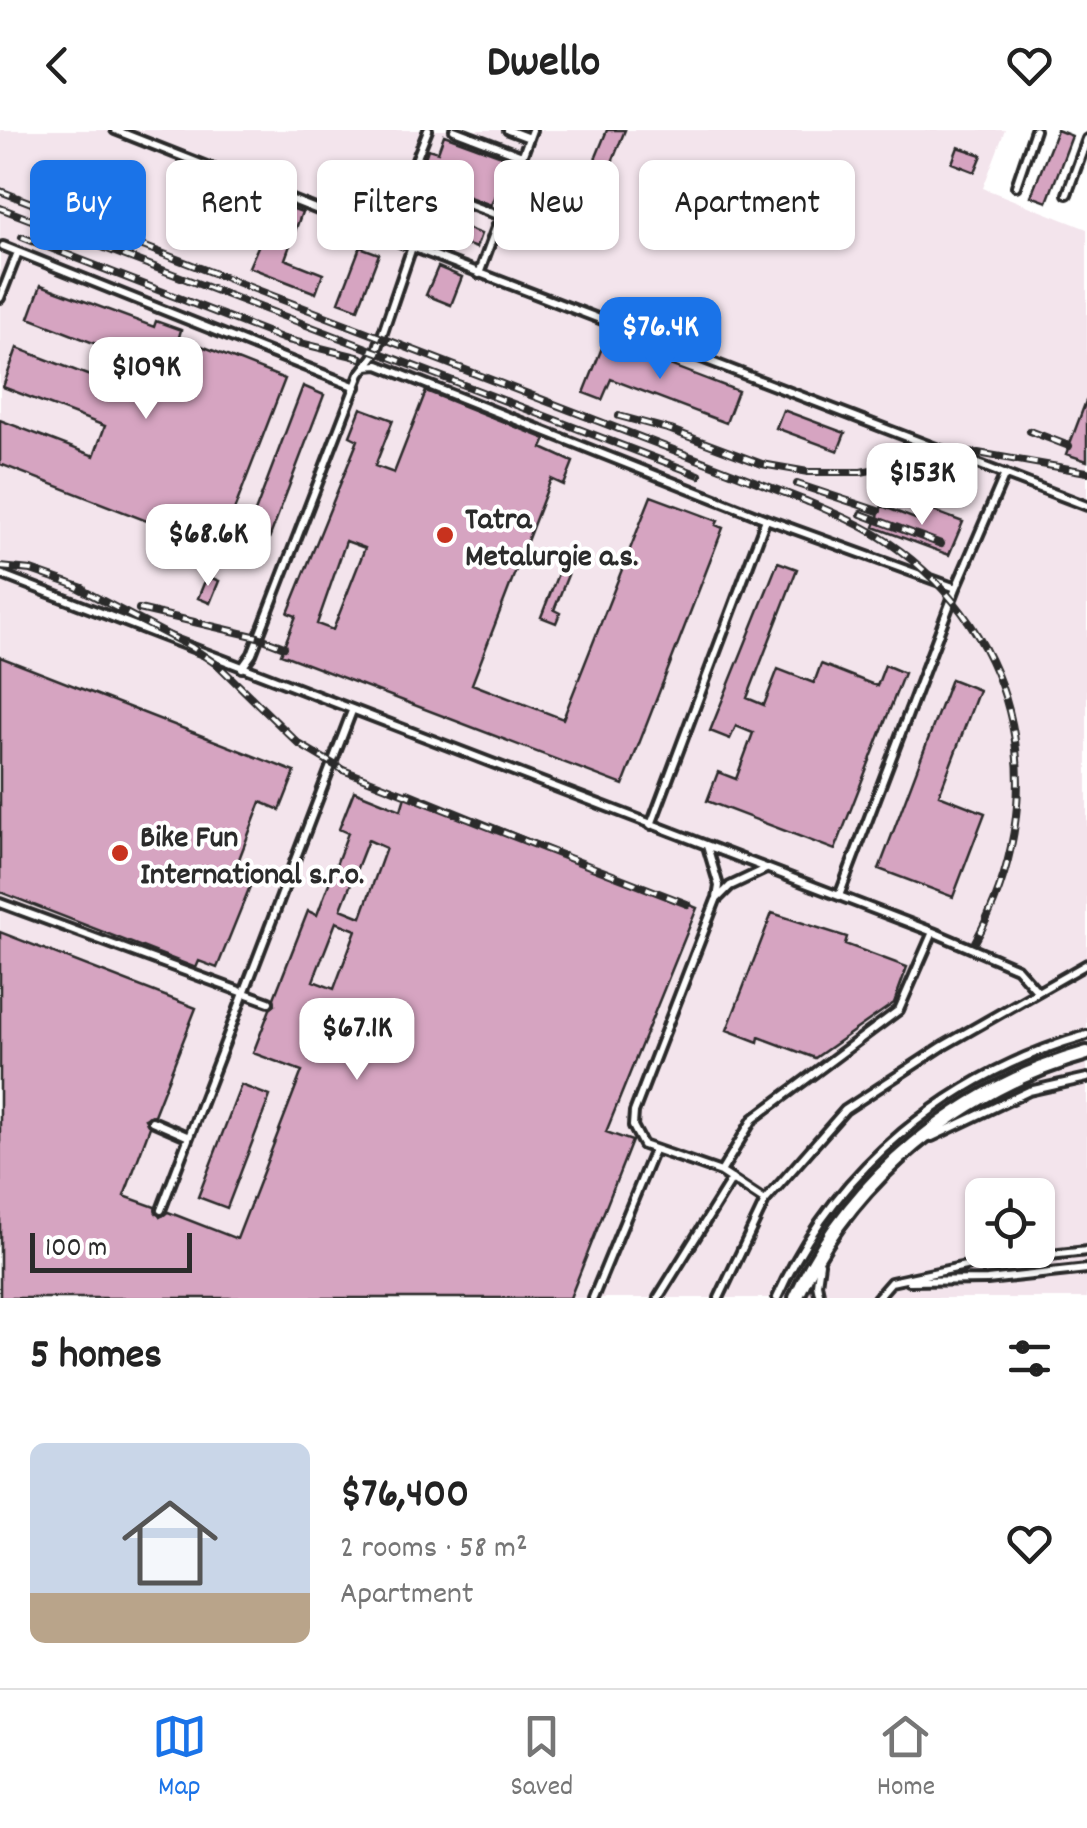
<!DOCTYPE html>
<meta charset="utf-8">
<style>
:root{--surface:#fff;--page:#f6f6f6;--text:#222;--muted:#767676;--line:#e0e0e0;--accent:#1a73e8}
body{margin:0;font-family:Dekko,sans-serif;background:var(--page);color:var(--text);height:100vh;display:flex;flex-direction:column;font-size:38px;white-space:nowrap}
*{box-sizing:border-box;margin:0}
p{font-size:32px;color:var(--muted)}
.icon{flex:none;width:55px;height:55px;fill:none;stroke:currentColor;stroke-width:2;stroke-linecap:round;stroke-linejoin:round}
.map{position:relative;height:1168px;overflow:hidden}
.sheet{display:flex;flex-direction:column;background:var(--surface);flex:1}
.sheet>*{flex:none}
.hud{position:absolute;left:30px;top:30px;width:1028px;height:90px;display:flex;gap:20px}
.fabs{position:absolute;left:965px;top:1048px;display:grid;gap:20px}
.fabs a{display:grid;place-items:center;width:90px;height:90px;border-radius:15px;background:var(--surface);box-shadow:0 2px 8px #0004;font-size:50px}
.scale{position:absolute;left:30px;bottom:25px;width:162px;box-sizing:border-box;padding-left:10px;border:5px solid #2b2b2b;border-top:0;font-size:28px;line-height:35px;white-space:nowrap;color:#2b2b2b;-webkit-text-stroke:8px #fff;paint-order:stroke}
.price{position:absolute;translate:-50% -85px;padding:0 22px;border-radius:20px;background:#fff;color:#222;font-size:32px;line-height:65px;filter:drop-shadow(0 2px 5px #0008)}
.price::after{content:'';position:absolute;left:50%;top:60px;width:30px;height:22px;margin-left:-15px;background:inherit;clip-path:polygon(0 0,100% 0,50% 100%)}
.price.on{background:var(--accent);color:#fff}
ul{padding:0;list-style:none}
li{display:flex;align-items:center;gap:30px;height:250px;padding:0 30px}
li+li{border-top:2px solid var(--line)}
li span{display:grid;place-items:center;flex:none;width:280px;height:200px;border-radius:15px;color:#555}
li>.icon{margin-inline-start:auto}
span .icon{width:120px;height:120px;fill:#fffc;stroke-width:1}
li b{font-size:42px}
h2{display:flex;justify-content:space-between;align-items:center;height:120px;padding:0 30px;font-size:42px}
.pill{padding:0 35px;border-radius:15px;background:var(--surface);box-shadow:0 2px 8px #0004;font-size:35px;line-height:90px}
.pill.on{background:var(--accent);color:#fff}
header{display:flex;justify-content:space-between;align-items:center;height:130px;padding:0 30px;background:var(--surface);font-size:45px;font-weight:700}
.tabs{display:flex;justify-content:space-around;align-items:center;height:140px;border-top:2px solid var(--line);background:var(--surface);font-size:28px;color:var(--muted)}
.tabs a{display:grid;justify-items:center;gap:5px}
.tabs .on{color:var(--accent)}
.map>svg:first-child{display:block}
.built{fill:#f3e4ec;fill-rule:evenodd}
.building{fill:#d6a4c1;stroke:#2b2b2b;stroke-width:2.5;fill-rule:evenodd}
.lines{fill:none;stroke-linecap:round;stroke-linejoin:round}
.lane-casing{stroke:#2b2b2b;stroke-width:14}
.street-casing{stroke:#2b2b2b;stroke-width:20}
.lane{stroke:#fff;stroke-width:6}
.street{stroke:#fff;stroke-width:12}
.rail-casing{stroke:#2b2b2b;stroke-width:8}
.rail{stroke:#fff;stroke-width:4;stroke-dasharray:11;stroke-linecap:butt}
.poi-dot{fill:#c8321e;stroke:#fff;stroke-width:4}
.labels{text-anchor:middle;stroke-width:8;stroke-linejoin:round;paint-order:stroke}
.poi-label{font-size:32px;font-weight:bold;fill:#2b2b2b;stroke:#fff;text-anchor:start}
</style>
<header><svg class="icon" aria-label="back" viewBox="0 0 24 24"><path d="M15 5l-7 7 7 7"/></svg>Dwello<svg class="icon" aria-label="heart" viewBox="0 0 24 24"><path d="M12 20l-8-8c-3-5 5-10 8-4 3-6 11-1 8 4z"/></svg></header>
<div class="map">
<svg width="1087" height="1168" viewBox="0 0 1087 1168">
<rect width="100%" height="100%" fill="#fff"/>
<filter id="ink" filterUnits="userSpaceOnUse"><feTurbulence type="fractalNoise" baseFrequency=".01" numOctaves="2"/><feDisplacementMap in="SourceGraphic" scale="20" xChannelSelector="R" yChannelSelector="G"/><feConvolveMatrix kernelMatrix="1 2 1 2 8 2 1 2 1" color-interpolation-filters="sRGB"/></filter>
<g filter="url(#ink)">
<path class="built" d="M0,0H1005L983,58L1087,99V1168H0ZM982,1065H1038V1120H982Z"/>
<path class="building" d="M607,0H625L579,114L563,108Z
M1057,0L1072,6L1047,72L1031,66Z
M444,5L510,29L491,75L428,52L434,34L424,31L428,19L438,22Z
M958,17L982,25L975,42L952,33Z
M369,51L403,64L405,58L435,69L430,84L481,104L476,118L400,90L406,76L385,68L382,75L363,68Z
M277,73L302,82L285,129L323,144L316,163L249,137Z
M360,117L379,124L358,179L339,172Z
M438,137L462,147L451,175L426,165Z
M41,155L154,197L156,191L181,200L179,207L285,249L219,419L0,334V290L94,326L105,296L3,257L17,218L147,268L158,238L29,188Z
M605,210L738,261L726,293L611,249L602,270L584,263Z
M303,256L324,265L259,435L238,427Z
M426,261L546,309L542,318L573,332L564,355L551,349L472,554L563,589L651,366L718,391L716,395L723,398L623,655L281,524L296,486L288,483L358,310L350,306L361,278L393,290L375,336L394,343ZM346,411L365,418L333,500L317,494Z
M1086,271H1087V331L1066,324Z
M783,280L845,303L838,321L776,298Z
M928,336L968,350L959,373L919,356Z
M882,376L915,389L920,376L963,392L949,425L874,397Z
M778,432L797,439L747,568L764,575L778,539L814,553L821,534L877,556L885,535L904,543L835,720L707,671L718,642L736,649L753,603L736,596L730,609L710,601Z
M559,441L568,445L554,480L560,483L556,493L541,487Z
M207,446L219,451L210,473L198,468Z
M0,527L295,642L280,680L261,672L234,742L253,749L217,838L199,831L196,838L0,762Z
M951,549L979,560L939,665L985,683L953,767L879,739Z
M407,660L697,778L606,1002L632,1011L570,1168H0V802L196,878L154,985L145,989L150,997L124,1066L155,1077L160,1087L168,1082L237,1109L302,941L253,923L270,879L275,875L274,868L308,781L317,785L348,703L339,699L354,661L401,680ZM368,710L386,718L361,787L341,779ZM336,792L356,800L334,859L313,851Z
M772,783L847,807L845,814L907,837L894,873L815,928L759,907L758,912L727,900Z
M241,955L270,966L227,1078L198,1067Z"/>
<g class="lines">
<defs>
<path id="lane" d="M115,0L412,117
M428,0L410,45L414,54L500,86
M454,0L522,26
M508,0L529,8
M1016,56L1035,0
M1067,64L1087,9
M3,116L356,257
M479,144L532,0
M0,168L18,122
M366,236L378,235L766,389
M0,444L933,802L1017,838L1038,862
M242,538L252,524L360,244L376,223L412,117L1087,376
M651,695L766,389L956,458
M707,716L719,756L717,768
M839,766L956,458L1005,344
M0,773L269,872
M152,991L189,1007
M932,1007L1029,961L1087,948
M721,1042L753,989L899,880L933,802
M765,1071L721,1042L643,1015L633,996L634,982L716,770L730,756L766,739
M161,1080L352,581
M909,1151L987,1150L1087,1139
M593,1168L654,1020
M658,1168L732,1049
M719,1168L765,1071L845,980L943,916L1087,834
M777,1168C835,1038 950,944 1087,905
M820,1168L817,1154L820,1133
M877,1168L891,1152L984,1132L1087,1121"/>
<path id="street" d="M796,1168C849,1049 962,958 1087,923"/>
</defs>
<use href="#lane" class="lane-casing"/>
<use href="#street" class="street-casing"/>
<use href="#lane" class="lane"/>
<use href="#street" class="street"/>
<defs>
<path id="rail" d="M0,61L806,371C834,383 863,395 888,412C1025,506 1053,671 975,812
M0,78L699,345
M22,107L284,209L361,228
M619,286L671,300L762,334L808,342H861L953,324L978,323L1087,342
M1030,301L1069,316
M797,354L878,381
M861,384L941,414
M0,437L31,440L83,458
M69,453L191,517L219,536L299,614L343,640L687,774
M139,479L258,507L284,517"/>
</defs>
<use href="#rail" class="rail-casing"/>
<use href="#rail" class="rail"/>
</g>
</g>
<g class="poi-dot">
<circle cx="445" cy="405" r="10"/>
<circle cx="120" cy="723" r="10"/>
</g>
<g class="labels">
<g class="poi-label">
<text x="465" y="398">Tatra<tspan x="465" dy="37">Metalurgie a.s.</tspan></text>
<text x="140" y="716">Bike Fun<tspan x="140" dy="37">International s.r.o.</tspan></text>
</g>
</g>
</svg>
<div class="fabs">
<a><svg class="icon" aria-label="locate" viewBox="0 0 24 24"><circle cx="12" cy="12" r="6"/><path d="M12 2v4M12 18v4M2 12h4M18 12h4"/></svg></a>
</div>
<div class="scale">100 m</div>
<b class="price on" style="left:660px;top:252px">$76.4K</b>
<b class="price" style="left:146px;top:292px">$109K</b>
<b class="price" style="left:922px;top:398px">$153K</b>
<b class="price" style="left:208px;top:459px">$68.6K</b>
<b class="price" style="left:357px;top:953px">$67.1K</b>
<div class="hud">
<a class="pill on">Buy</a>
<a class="pill">Rent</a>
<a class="pill">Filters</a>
<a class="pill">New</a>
<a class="pill">Apartment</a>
</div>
</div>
<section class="sheet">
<h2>5 homes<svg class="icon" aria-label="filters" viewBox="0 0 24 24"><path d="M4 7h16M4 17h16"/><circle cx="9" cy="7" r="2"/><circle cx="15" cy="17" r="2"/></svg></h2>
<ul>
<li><span style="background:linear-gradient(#c9d6e8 75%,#b9a48a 0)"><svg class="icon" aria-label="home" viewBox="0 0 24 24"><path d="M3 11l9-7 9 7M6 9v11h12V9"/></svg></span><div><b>$76,400</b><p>2 rooms · 58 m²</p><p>Apartment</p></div><svg class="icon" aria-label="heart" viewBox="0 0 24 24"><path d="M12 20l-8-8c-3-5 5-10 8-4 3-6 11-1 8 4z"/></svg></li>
</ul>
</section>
<nav class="tabs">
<a class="on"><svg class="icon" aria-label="map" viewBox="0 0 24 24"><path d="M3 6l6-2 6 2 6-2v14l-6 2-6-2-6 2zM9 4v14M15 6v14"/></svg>Map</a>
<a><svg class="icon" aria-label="saved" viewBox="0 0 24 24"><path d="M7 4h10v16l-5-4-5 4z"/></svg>Saved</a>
<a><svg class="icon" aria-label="home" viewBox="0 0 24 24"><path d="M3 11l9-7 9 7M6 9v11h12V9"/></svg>Home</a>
</nav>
